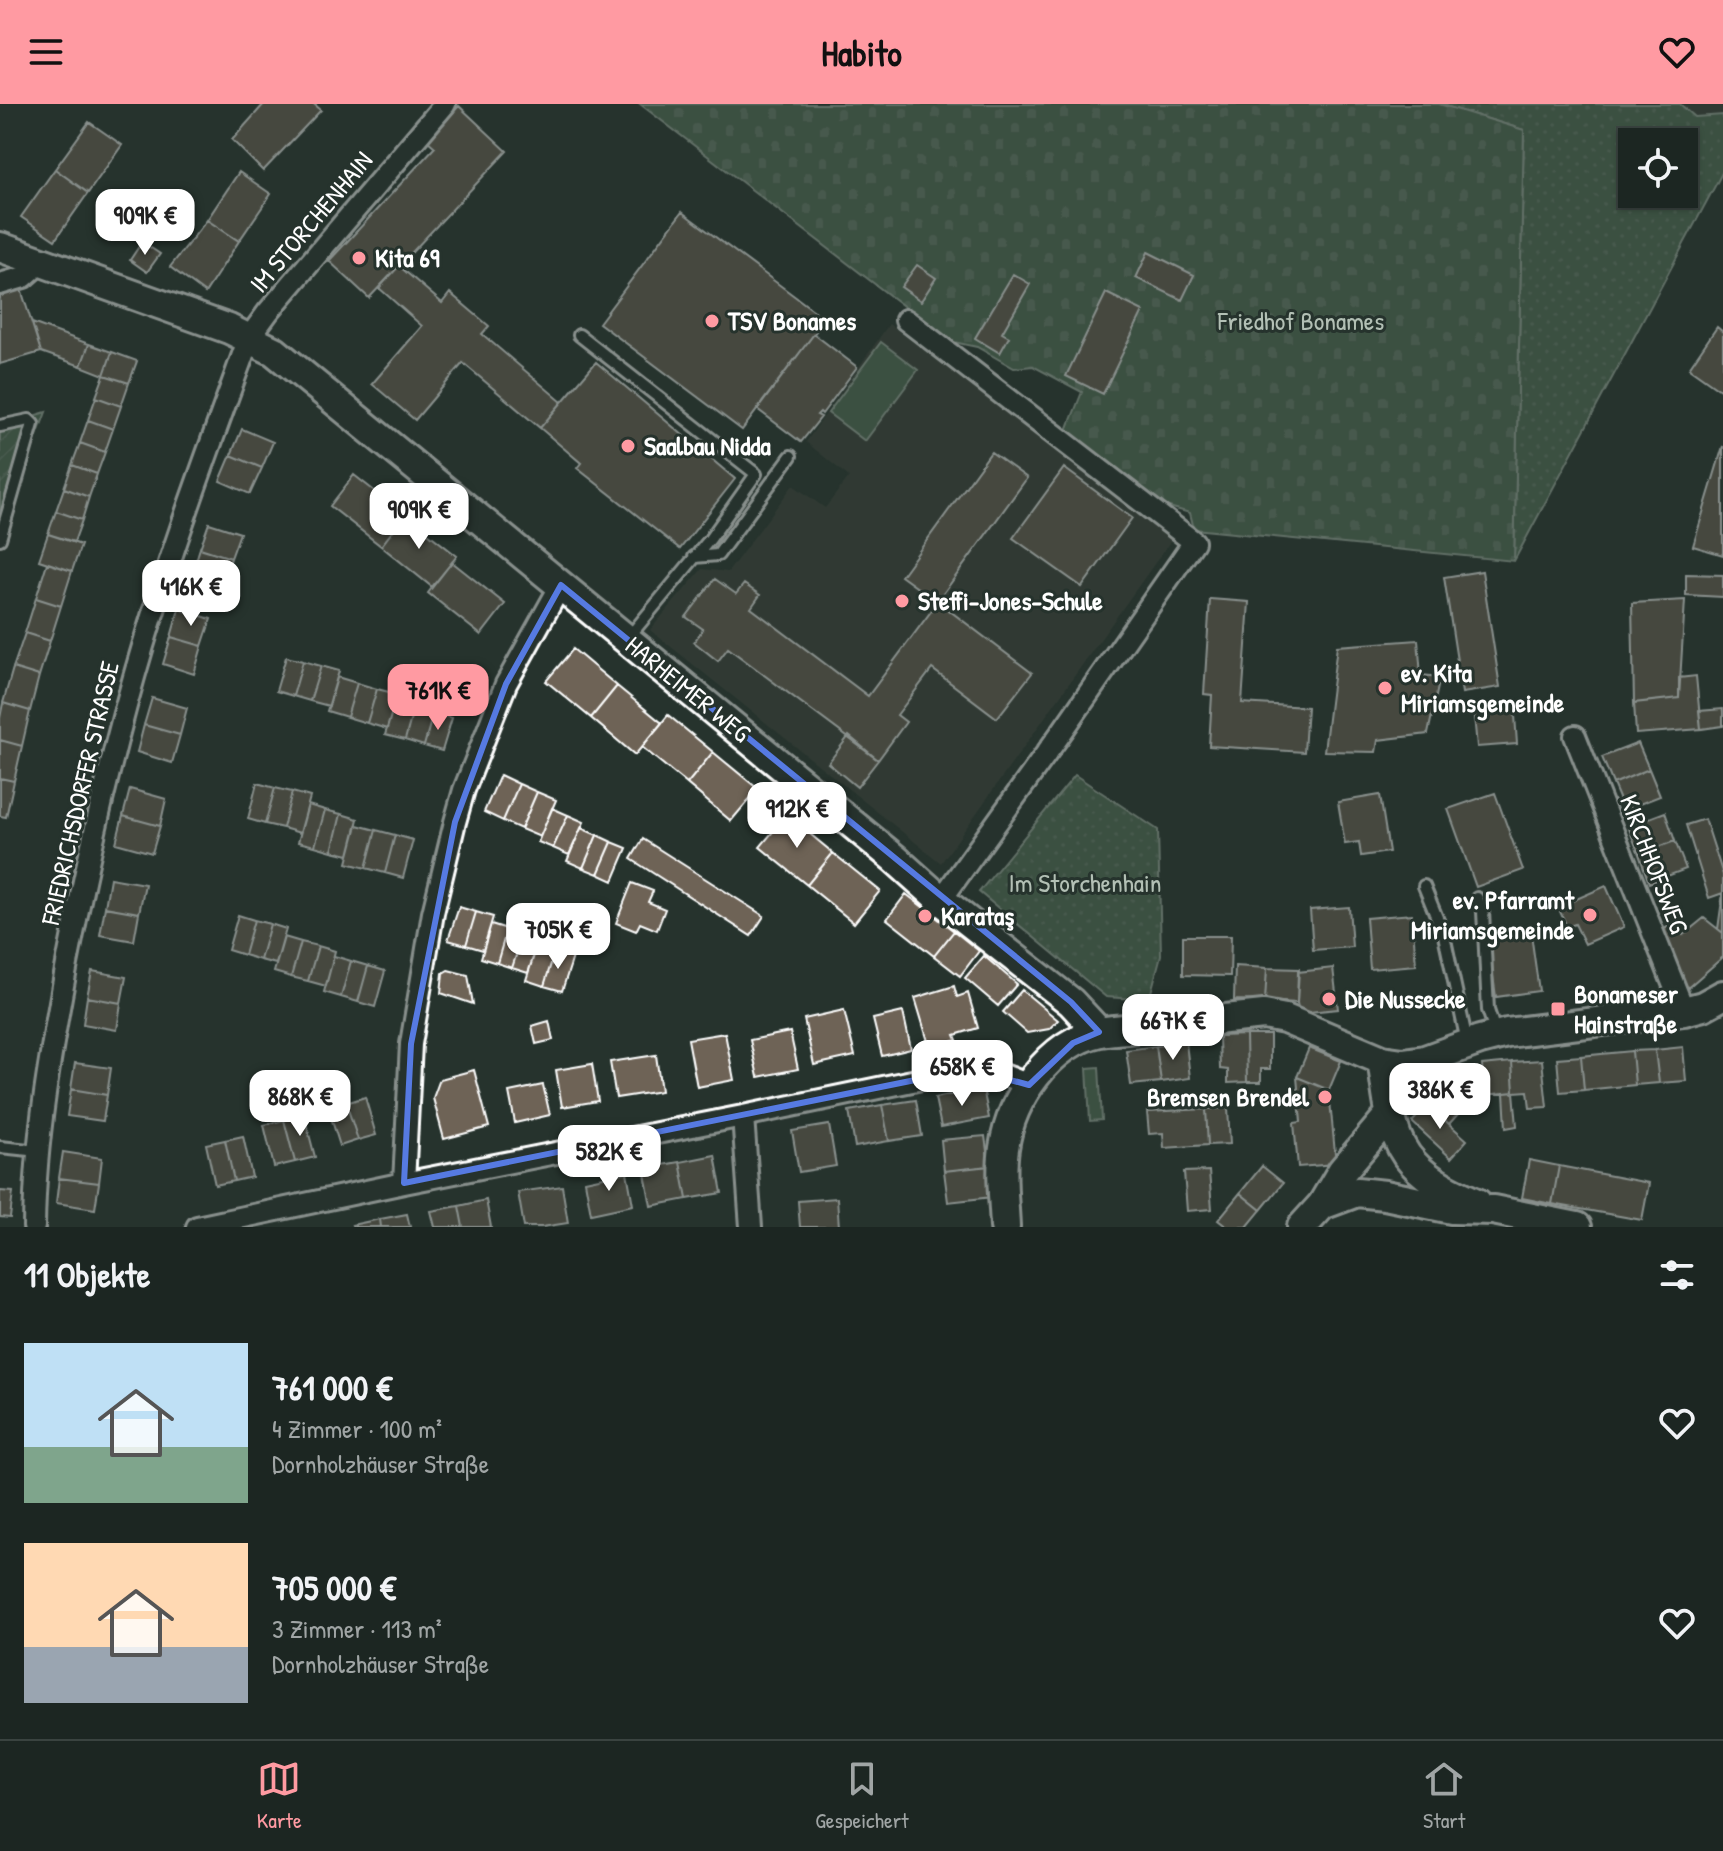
<!DOCTYPE html>
<html lang="de">
<meta charset="utf-8">
<style>
:root{--surface:#1c2622;--page:#252e2a;--text:#f1f3f6;--muted:#a0a5a5;--line:#3a4340;--accent:#ff9aa2}
body{margin:0;font-family:"Patrick Hand",sans-serif;background:var(--page);color:var(--text);height:100vh;display:flex;flex-direction:column;font-size:30px;white-space:nowrap}
*{box-sizing:border-box;margin:0}
p{font-size:26px;color:var(--muted)}
.icon{flex:none;width:44px;height:44px;fill:none;stroke:currentColor;stroke-width:2;stroke-linecap:round;stroke-linejoin:round}
.map{position:relative;height:1123px;overflow:hidden}
.drawer{display:flex;flex-direction:column;background:var(--surface);flex:1}
.drawer>*{flex:none}
.tools{position:absolute;left:1618px;top:24px;display:grid;gap:16px}
.tools a{display:grid;place-items:center;width:80px;height:80px;border-radius:0px;background:var(--surface);box-shadow:0 2px 6px #0004,0 0 0 2px var(--line);font-size:40px}
.price{position:absolute;translate:-50% -68px;padding:0 18px;border-radius:16px;background:#fff;color:#222;font-size:26px;line-height:52px;filter:drop-shadow(0 2px 4px #0008)}
.price::after{content:'';position:absolute;left:50%;top:48px;width:24px;height:18px;margin-left:-12px;background:inherit;clip-path:polygon(0 0,100% 0,50% 100%)}
.price.current{background:var(--accent);color:#111}
ul{padding:0;list-style:none}
li{display:flex;align-items:center;gap:24px;height:200px;padding:0 24px}
li span{display:grid;place-items:center;flex:none;width:224px;height:160px;border-radius:0px;color:#555}
li>.icon{margin-inline-start:auto}
span .icon{width:96px;height:96px;fill:#fffc;stroke-width:1}
li b{font-size:34px}
h2{display:flex;justify-content:space-between;align-items:center;height:96px;padding:0 24px;font-size:34px}
header{display:flex;justify-content:space-between;align-items:center;height:104px;padding:0 24px;background:var(--accent);color:#111;font-size:36px;font-weight:700}
.dock{display:flex;justify-content:space-around;align-items:center;height:112px;border-top:2px solid var(--line);background:var(--surface);font-size:22px;color:var(--muted)}
.dock a{display:grid;justify-items:center;gap:4px}
.dock .current{color:var(--accent)}
.map>svg:first-child{display:block}
.built{fill:#3c423a}
.grass{fill:url(#grass-dots);stroke:#aab9ac;stroke-width:2;fill-rule:evenodd}
.cemetery{fill:url(#cemetery-stones);stroke:#aab9ac;stroke-width:2}
.garden{fill:url(#garden-furrows);stroke:#aab9ac;stroke-width:2}
.pitch{fill:#56735a;stroke:#aab9ac;stroke-width:2}
.building{fill:#6e6457;stroke:#fff;stroke-width:2}
.lines{fill:none;stroke-linecap:round;stroke-linejoin:round}
.lane-casing{stroke:#fff;stroke-width:16}
.street-casing{stroke:#fff;stroke-width:26}
.secondary-casing{stroke:#fff;stroke-width:34}
.lane{stroke:#26332d;stroke-width:10}
.street{stroke:#26332d;stroke-width:20}
.secondary{stroke:#26332d;stroke-width:28}
.marked{fill:none;stroke:#567ae2;stroke-width:6;stroke-linejoin:round}
.poi-dot{fill:#ff9aa2;stroke:#26332d;stroke-width:3}
.labels{text-anchor:middle;stroke-width:6;stroke-linejoin:round;paint-order:stroke}
.street-label{font-size:26px;fill:#fff;stroke:#26332d}
.poi-label{font-size:26px;font-weight:bold;fill:#fff;stroke:#26332d;text-anchor:start}
.park-label{font-size:26px;fill:#b3c0b5;stroke:#26332d}
</style>
<header><svg class="icon" aria-label="menu" viewBox="0 0 24 24"><path d="M4 6h16M4 12h16M4 18h16"/></svg>Habito<svg class="icon" aria-label="heart" viewBox="0 0 24 24"><path d="M12 20l-8-8c-3-5 5-10 8-4 3-6 11-1 8 4z"/></svg></header>
<div class="map">
<svg width="1723" height="1123" viewBox="0 0 1723 1123">
<defs>
<pattern id="grass-dots" width="8" height="8" patternUnits="userSpaceOnUse" patternTransform="scale(2)"><rect width="8" height="8" fill="#56735a"/><path d="M2 2h.1M6 6h.1" fill="none" stroke="#6f8873" stroke-width="1.8" stroke-linecap="round"/></pattern>
<pattern id="cemetery-stones" width="16" height="16" patternUnits="userSpaceOnUse" patternTransform="scale(2)"><rect width="16" height="16" fill="#56735a"/><path d="M2 7V4a2 2 0 0 1 4 0v3zM10 15v-3a2 2 0 0 1 4 0v3z" fill="#6f8873"/></pattern>
<pattern id="garden-furrows" width="10" height="10" patternUnits="userSpaceOnUse" patternTransform="scale(2)"><rect width="10" height="10" fill="#56735a"/><path d="M-1 1l2-2M0 10L10 0M9 11l2-2" fill="none" stroke="#6f8873"/></pattern>
</defs>
<rect width="100%" height="100%" fill="#26332d"/>
<filter id="ink" filterUnits="userSpaceOnUse"><feTurbulence type="fractalNoise" baseFrequency=".0125" numOctaves="2"/><feDisplacementMap in="SourceGraphic" scale="16" xChannelSelector="R" yChannelSelector="G"/><feConvolveMatrix kernelMatrix="1 2 1 2 8 2 1 2 1" color-interpolation-filters="sRGB"/></filter>
<g filter="url(#ink)">
<path class="built" d="M1680,0H1723V11L1695,13Z
M889,220L1172,435L941,759L650,526L702,465L728,468L793,381L825,404L849,373L806,338Z"/>
<path class="grass" d="M1439,0H1680L1695,13L1723,11V67L1514,457L1524,26ZM1632,38H1684V90H1632Z
M1075,671L1158,726L1161,851L1149,896L1106,893L979,788Z"/>
<path class="cemetery" d="M640,0H1439L1524,26L1514,457L1194,425L1190,409L1162,401L1066,329L1082,288L1033,262L1014,264L977,243L949,237Z"/>
<path class="garden" d="M46,308L0,431V322Z"/>
<path class="pitch" d="M881,238L918,266L865,337L828,309Z
M1099,963L1102,1016L1090,1017L1087,964Z"/>
<path class="building" d="M264,0H314L321,6L263,67L232,36Z
M459,2L507,47L369,194L329,157L435,43L427,36Z
M89,18L122,41L88,89L55,65Z
M55,65L88,89L55,136L21,113Z
M239,68L271,90L239,137L207,116Z
M682,108L825,215L742,326L599,219Z
M207,116L239,137L205,189L170,163Z
M142,138L160,150L147,168L130,156Z
M1148,148L1194,171L1182,196L1136,174Z
M917,161L936,174L921,197L901,183Z
M399,162L442,199L450,189L489,222L482,230L562,298L540,324L463,259L415,316L372,280L422,222L379,184Z
M1013,170L1030,180L1002,229L1009,233L1000,249L975,234Z
M20,182L41,248L0,260V188Z
M1106,189L1143,207L1103,290L1066,272Z
M32,219L89,240L81,262L41,248Z
M1717,223L1723,228V288L1689,264Z
M814,230L857,263L822,310L820,308L817,311L821,313L801,338L757,305Z
M89,240L112,248L104,271L81,262Z
M112,248L137,257L129,279L104,271Z
M596,258L735,375L680,445L577,364L581,359L540,324Z
M104,271L129,279L121,302L96,293Z
M96,293L121,302L113,325L88,316Z
M88,316L113,325L105,348L80,339Z
M242,325L273,338L262,364L231,351Z
M80,339L105,348L97,370L72,361Z
M1723,342V451L1693,442Z
M991,348L1027,374L937,498L901,472Z
M231,351L262,364L250,390L220,377Z
M72,361L97,370L89,393L64,384Z
M1064,364L1132,414L1082,483L1013,434Z
M354,371L405,411L381,442L330,402Z
M64,384L89,393L82,416L56,407Z
M56,407L82,416L74,438L48,430Z
M405,411L457,452L432,483L381,442Z
M209,419L240,429L231,454L200,444Z
M48,430L81,441L72,467L39,456Z
M200,444L231,454L223,479L192,469Z
M452,458L505,500L481,531L428,489Z
M47,459L72,467L61,502L36,494Z
M1482,467L1500,583L1462,589L1444,473Z
M1686,470L1723,471V493L1686,491Z
M715,475L736,490L744,480L760,491L751,504L868,592L938,498L1032,569L997,614L932,565L897,611L906,618L878,656L728,544L718,557L694,538L703,525L686,513Z
M36,494L61,502L50,537L25,529Z
M1210,495L1249,498L1242,599L1307,603L1304,648L1209,642L1212,591L1204,590Z
M1685,496L1679,594L1634,599L1632,499Z
M179,505L211,515L202,542L171,533Z
M25,529L50,537L39,572L13,564Z
M171,533L202,542L194,570L163,560Z
M1418,536L1421,571L1440,573L1428,630L1378,636L1376,648L1324,647L1337,542Z
M573,545L617,582L591,614L546,577Z
M286,553L303,557L293,592L276,587Z
M303,557L321,562L310,597L293,592Z
M321,562L339,567L329,602L310,597Z
M13,564L39,572L30,607L3,599Z
M1696,572L1701,625L1636,630L1634,599L1679,594V574Z
M337,573L357,579L347,613L327,607Z
M357,579L377,585L367,619L347,613Z
M617,582L662,619L635,651L591,614Z
M377,585L397,590L387,625L367,619Z
M152,594L187,604L180,631L144,621Z
M1514,597L1517,640L1477,643L1473,601Z
M395,598L414,603L405,636L385,631Z
M3,599L30,607L22,642L0,636V614Z
M414,603L433,609L424,642L405,636Z
M1723,605V622L1701,625L1699,607Z
M433,609L452,614L442,647L424,642Z
M668,611L713,648L687,680L642,643Z
M144,621L180,631L172,659L137,648Z
M849,632L878,656L857,683L828,659Z
M0,636L22,642L14,677L0,674Z
M1638,639L1649,665L1613,680L1602,653Z
M713,648L758,685L731,717L687,680Z
M1649,665L1660,692L1624,706L1613,680Z
M500,671L519,680L503,717L484,708Z
M0,674L14,677L6,713L0,712Z
M257,679L275,684L265,720L248,715Z
M519,680L537,688L521,725L503,717Z
M275,684L292,688L283,724L265,720Z
M130,685L166,695L160,722L123,712Z
M292,688L310,693L300,729L283,724Z
M537,688L556,696L540,733L521,725Z
M1495,689L1523,766L1476,783L1448,705Z
M1380,691L1389,748L1361,752L1359,738L1345,740L1338,698Z
M308,701L325,706L315,742L298,738Z
M552,704L568,711L553,744L538,738Z
M325,706L341,710L332,747L315,742Z
M1665,708L1675,737L1639,750L1628,722Z
M341,710L358,715L349,751L332,747Z
M568,711L584,718L569,751L553,744Z
M787,711L833,749L807,781L760,743Z
M123,712L160,722L152,749L116,739Z
M1705,715L1723,771V789L1709,794L1686,721Z
M357,721L376,726L366,764L347,759Z
M581,724L597,731L583,764L567,757Z
M376,726L395,731L385,769L366,764Z
M395,731L413,736L403,774L385,769Z
M597,731L612,738L598,770L583,764Z
M643,735L764,812L751,832L631,755Z
M1675,737L1686,765L1649,779L1639,750Z
M612,738L627,744L613,777L598,770Z
M833,749L880,787L854,819L807,781Z
M110,774L145,780L139,809L105,803Z
M632,779L653,787L648,798L665,805L657,826L640,819L636,827L616,819Z
M1606,782L1624,823L1585,840L1575,820L1567,823L1558,803Z
M1723,789V829L1718,825Z
M906,790L954,827L934,852L887,815Z
M105,803L139,809L134,837L100,831Z
M459,803L476,808L466,841L448,836Z
M1349,803L1352,843L1313,846L1310,806Z
M476,808L493,813L483,846L466,841Z
M1412,810L1416,861L1370,865L1366,814Z
M238,811L254,816L244,851L228,846Z
M1704,814L1723,829V853L1684,887L1661,827L1676,818L1683,831Z
M254,816L270,820L260,856L244,851Z
M270,820L286,825L276,860L260,856Z
M491,820L507,825L497,859L481,854Z
M507,825L523,830L512,864L497,859Z
M954,827L979,847L960,872L934,852Z
M523,830L539,835L528,869L512,864Z
M1531,830L1539,887L1496,893L1488,836Z
M1183,832H1231L1230,872L1183,871Z
M284,833L301,838L291,873L274,868Z
M301,838L318,842L308,877L291,873Z
M318,842L335,847L326,882L308,877Z
M537,842L555,847L544,882L526,876Z
M555,847L573,853L562,887L544,882Z
M334,852L351,857L341,893L324,888Z
M984,852L1017,880L998,902L965,874Z
M351,857L368,862L358,898L341,893Z
M368,862L385,867L375,903L358,898Z
M1235,862L1267,864L1265,897L1234,896Z
M1267,864L1299,865L1297,899L1265,897Z
M1333,864L1338,905L1299,909L1297,899L1298,868Z
M448,866L468,871L473,900L441,889L443,869Z
M92,867L126,873L121,899L87,893Z
M954,882L957,893L968,889L978,924L955,931L957,936L930,944L915,894Z
M1022,886L1058,916L1049,925L1027,929L1003,908Z
M87,893L121,899L117,926L83,920Z
M844,906L855,952L814,961L804,915Z
M903,908L911,945L882,952L873,915Z
M549,917L553,936L536,940L532,922Z
M790,928L798,965L758,973L750,936Z
M725,929L734,976L697,983L688,935Z
M1246,931L1247,978L1228,979V966L1220,965L1219,932Z
M1246,931H1270V965H1261V978H1247Z
M1186,938L1190,974L1161,978L1156,942Z
M1156,942L1161,978L1131,981L1126,946Z
M1683,943L1686,977L1659,979L1655,946Z
M1309,944L1341,957L1329,986L1297,973Z
M1655,946L1659,979L1635,981L1632,947Z
M1632,947L1635,981L1584,986L1581,952Z
M656,951L661,987L616,994L610,958Z
M1581,952L1584,986L1560,988L1557,954Z
M1542,956L1547,1003L1530,1004L1528,987L1514,988L1512,958Z
M1512,958L1514,988L1484,991L1482,961Z
M75,959L111,964L107,991L71,985Z
M592,960L598,997L562,1003L556,966Z
M474,966L489,1023L444,1035L433,994L440,975Z
M1297,973L1329,986L1336,1060L1298,1063L1294,1019L1301,1018Z
M1466,975L1469,998L1449,1020L1428,1001L1448,979Z
M543,981L550,1011L515,1019L509,988Z
M983,984L989,1014L941,1023L935,994Z
M71,985L107,991L103,1017L67,1012Z
M1514,988L1517,1022L1506,1024L1504,989Z
M365,993L376,1031L358,1036L346,999Z
M916,996L922,1032L889,1037L882,1001Z
M346,999L358,1036L340,1042L328,1004Z
M882,1001L889,1037L855,1043L849,1007Z
M1428,1001L1467,1036L1451,1054L1412,1018Z
M1228,1004L1230,1040L1208,1041L1206,1005Z
M1206,1005L1208,1041L1164,1044L1163,1029L1149,1030L1147,1008Z
M304,1011L315,1053L295,1058L284,1016Z
M284,1016L295,1058L274,1063L264,1021Z
M829,1021L836,1062L799,1068L792,1027Z
M243,1032L252,1073L234,1077L225,1036Z
M985,1032L989,1062L944,1067L941,1036Z
M225,1036L234,1077L215,1081L206,1040Z
M63,1048L102,1054L99,1079L59,1074Z
M715,1051L722,1089L687,1095L680,1058Z
M1529,1056L1559,1062L1552,1100L1522,1094Z
M680,1058L687,1095L651,1102L644,1064Z
M989,1062L992,1093L948,1098L944,1067Z
M1262,1062L1283,1079L1261,1106L1240,1089Z
M1559,1062L1649,1079L1642,1116L1552,1100Z
M1209,1067L1212,1105L1187,1107L1184,1068Z
M627,1068L633,1101L591,1110L585,1077Z
M59,1074L99,1079L95,1105L56,1099Z
M562,1082L568,1119L542,1123H524L518,1088Z
M0,1087L13,1088L10,1114L0,1113Z
M1240,1089L1261,1106L1247,1123H1227L1218,1116Z
M837,1094L839,1123H800L798,1097Z
M486,1096L491,1123H463L459,1102Z
M459,1102L463,1123H435L431,1107Z
M407,1110L410,1123H381L380,1115Z
M380,1115L381,1123H353L352,1121Z"/>
<g class="lines">
<defs>
<path id="lane" d="M579,231L756,370L710,435L628,534
M0,322L29,316L33,320L0,435
M694,453L718,451L791,352
M1424,782L1444,831L1467,938
M1477,794L1483,807L1488,906L1496,930
M0,1043L39,1047"/>
<path id="street" d="M0,180L24,173L41,158
M906,216L1194,438L1061,629L941,796
M1575,632L1684,907
M743,1012L751,1123
M404,1079L411,940L433,809L455,718L464,686L506,580L561,481
M34,1123C35,1035 51,946 67,860C88,753 112,646 143,542C174,438 212,336 249,234L268,208L445,0
M197,1123L404,1079L743,1012L970,965L986,964L1029,981"/>
<path id="secondary" d="M0,143L229,225L274,247L894,754L941,796L1071,898L1099,928
M1382,956C1388,989 1388,1033 1413,1059C1430,1078 1454,1089 1477,1099
M1322,1101L1357,1088L1385,1091L1452,1105L1493,1106L1577,1123
M1005,1123C1004,1097 1000,1070 1004,1044C1011,995 1049,939 1100,928C1116,925 1133,925 1149,923C1187,919 1226,915 1264,911L1285,915L1382,956L1403,959L1425,956L1480,936L1507,929L1684,907L1703,902L1723,891
M1302,1123L1322,1101L1342,1067L1391,1009"/>
</defs>
<use href="#lane" class="lane-casing"/>
<use href="#street" class="street-casing"/>
<use href="#secondary" class="secondary-casing"/>
<use href="#lane" class="lane"/>
<use href="#street" class="street"/>
<use href="#secondary" class="secondary"/>
</g>
</g>
<path d="M0 0H1723V1123H0ZM561,481L1071,898L1099,928L1073,939L1029,981L970,965L404,1079L411,940L455,718L506,580Z" fill="#26332d" fill-opacity=".55" fill-rule="evenodd"/>
<path class="marked" d="M561,481L1071,898L1099,928L1073,939L1029,981L970,965L404,1079L411,940L455,718L506,580Z"/>
<g class="poi-dot">
<circle cx="359" cy="154" r="8"/>
<circle cx="712" cy="217" r="8"/>
<circle cx="628" cy="342" r="8"/>
<circle cx="902" cy="497" r="8"/>
<circle cx="1385" cy="584" r="8"/>
<circle cx="1590" cy="811" r="8"/>
<circle cx="925" cy="812" r="8"/>
<circle cx="1329" cy="895" r="8"/>
<rect x="1550" y="897" width="16" height="16" rx="4"/>
<circle cx="1325" cy="993" r="8"/>
</g>
<g class="labels">
<g class="street-label">
<text transform="translate(311 118) rotate(-50)" y="9">IM STORCHENHAIN</text>
<text transform="translate(688 585) rotate(39)" y="9">HARHEIMER WEG</text>
<text transform="translate(80 689) rotate(-77)" y="9">FRIEDRICHSDORFER STRASSE</text>
<text transform="translate(1654 760) rotate(69)" y="9">KIRCHHOFSWEG</text>
</g>
<g class="poi-label">
<text x="375" y="163">Kita 69</text>
<text x="728" y="226">TSV Bonames</text>
<text x="644" y="351">Saalbau Nidda</text>
<text x="918" y="506">Steffi-Jones-Schule</text>
<text x="1401" y="578">ev. Kita<tspan x="1401" dy="30">Miriamsgemeinde</tspan></text>
<text x="1574" y="805" text-anchor="end">ev. Pfarramt<tspan x="1574" dy="30">Miriamsgemeinde</tspan></text>
<text x="941" y="821">Karataş</text>
<text x="1574" y="899">Bonameser<tspan x="1574" dy="30">Hainstraße</tspan></text>
<text x="1345" y="904">Die Nussecke</text>
<text x="1309" y="1002" text-anchor="end">Bremsen Brendel</text>
</g>
<g class="park-label">
<text x="1301" y="226">Friedhof Bonames</text>
<text x="1085" y="788">Im Storchenhain</text>
</g>
</g>
</svg>
<div class="tools">
<a><svg class="icon" aria-label="locate" viewBox="0 0 24 24"><circle cx="12" cy="12" r="6"/><path d="M12 2v4M12 18v4M2 12h4M18 12h4"/></svg></a>
</div>
<b class="price" style="left:145px;top:153px">909K €</b>
<b class="price" style="left:419px;top:447px">909K €</b>
<b class="price" style="left:191px;top:524px">416K €</b>
<b class="price current" style="left:438px;top:628px">761K €</b>
<b class="price" style="left:797px;top:746px">912K €</b>
<b class="price" style="left:558px;top:867px">705K €</b>
<b class="price" style="left:1173px;top:958px">667K €</b>
<b class="price" style="left:962px;top:1004px">658K €</b>
<b class="price" style="left:1440px;top:1027px">386K €</b>
<b class="price" style="left:300px;top:1034px">868K €</b>
<b class="price" style="left:609px;top:1089px">582K €</b>
</div>
<section class="drawer">
<h2>11 Objekte<svg class="icon" aria-label="filters" viewBox="0 0 24 24"><path d="M4 7h16M4 17h16"/><circle cx="9" cy="7" r="2"/><circle cx="15" cy="17" r="2"/></svg></h2>
<ul>
<li><span style="background:linear-gradient(#bfe0f5 65%,#7fa58c 0)"><svg class="icon" aria-label="home" viewBox="0 0 24 24"><path d="M3 11l9-7 9 7M6 9v11h12V9"/></svg></span><div><b>761 000 €</b><p>4 Zimmer · 100 m²</p><p>Dornholzhäuser Straße</p></div><svg class="icon" aria-label="heart" viewBox="0 0 24 24"><path d="M12 20l-8-8c-3-5 5-10 8-4 3-6 11-1 8 4z"/></svg></li>
<li><span style="background:linear-gradient(#ffd9b3 65%,#9aa5b1 0)"><svg class="icon" aria-label="home" viewBox="0 0 24 24"><path d="M3 11l9-7 9 7M6 9v11h12V9"/></svg></span><div><b>705 000 €</b><p>3 Zimmer · 113 m²</p><p>Dornholzhäuser Straße</p></div><svg class="icon" aria-label="heart" viewBox="0 0 24 24"><path d="M12 20l-8-8c-3-5 5-10 8-4 3-6 11-1 8 4z"/></svg></li>
</ul>
</section>
<nav class="dock">
<a class="current"><svg class="icon" aria-label="map" viewBox="0 0 24 24"><path d="M3 6l6-2 6 2 6-2v14l-6 2-6-2-6 2zM9 4v14M15 6v14"/></svg>Karte</a>
<a><svg class="icon" aria-label="saved" viewBox="0 0 24 24"><path d="M7 4h10v16l-5-4-5 4z"/></svg>Gespeichert</a>
<a><svg class="icon" aria-label="home" viewBox="0 0 24 24"><path d="M3 11l9-7 9 7M6 9v11h12V9"/></svg>Start</a>
</nav>
